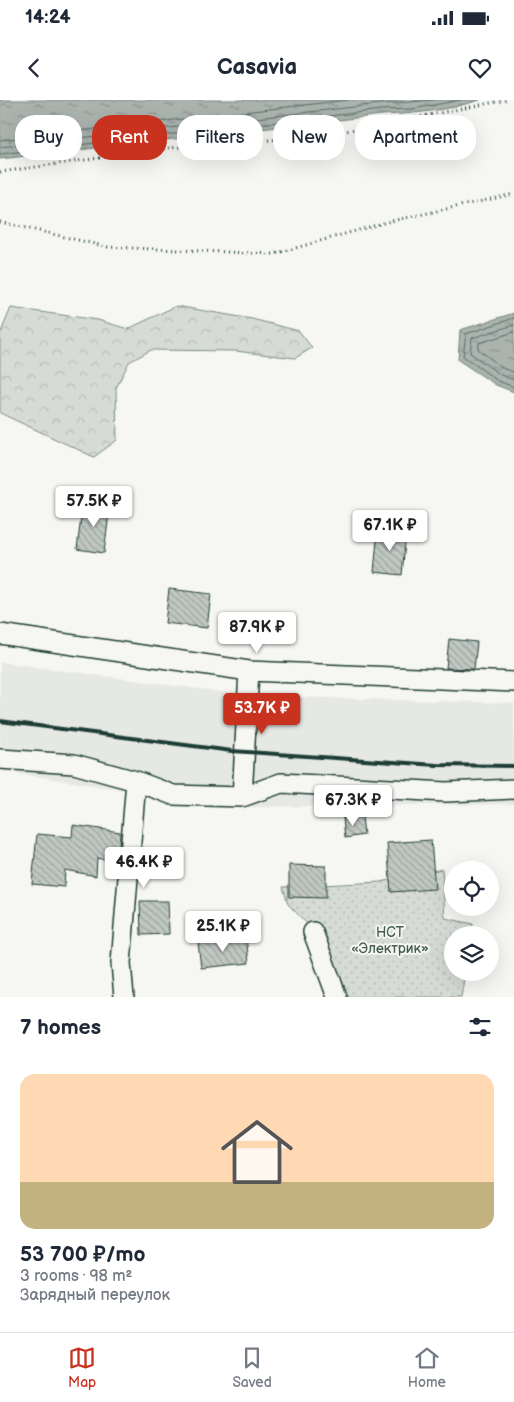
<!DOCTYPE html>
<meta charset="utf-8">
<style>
:root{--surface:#fff;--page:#f6f6f7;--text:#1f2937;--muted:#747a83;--line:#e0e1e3;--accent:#c8321e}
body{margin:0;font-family:"Balsamiq Sans",sans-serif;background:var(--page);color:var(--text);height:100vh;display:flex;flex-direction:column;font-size:19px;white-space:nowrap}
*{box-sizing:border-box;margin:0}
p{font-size:16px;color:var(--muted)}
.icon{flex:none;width:28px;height:28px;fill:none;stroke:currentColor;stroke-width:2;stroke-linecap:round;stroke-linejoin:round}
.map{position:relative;height:897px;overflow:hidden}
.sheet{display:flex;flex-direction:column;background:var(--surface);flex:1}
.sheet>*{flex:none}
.guide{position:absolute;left:15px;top:15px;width:485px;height:45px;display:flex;gap:10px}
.controls{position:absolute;left:444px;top:761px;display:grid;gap:10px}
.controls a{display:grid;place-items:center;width:55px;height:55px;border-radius:50%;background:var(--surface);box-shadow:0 5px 20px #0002;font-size:25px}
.price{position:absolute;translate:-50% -42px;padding:0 11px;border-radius:5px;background:#fff;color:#222;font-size:16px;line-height:32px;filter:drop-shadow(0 1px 2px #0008)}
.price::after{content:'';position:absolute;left:50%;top:30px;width:15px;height:11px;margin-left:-8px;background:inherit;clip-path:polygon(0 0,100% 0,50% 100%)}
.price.on{background:var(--accent);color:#fff}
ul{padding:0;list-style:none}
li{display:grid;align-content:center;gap:10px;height:265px;padding:0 20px}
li+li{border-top:1px solid var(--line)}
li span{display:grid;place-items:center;height:155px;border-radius:15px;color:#555}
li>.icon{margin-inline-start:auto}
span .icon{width:90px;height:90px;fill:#fffc;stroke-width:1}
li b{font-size:21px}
h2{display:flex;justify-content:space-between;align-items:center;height:60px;padding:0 20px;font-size:21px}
.tag{padding:0 18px;border-radius:20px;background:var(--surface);box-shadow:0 5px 20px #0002;font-size:18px;line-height:45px}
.tag.on{background:var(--accent);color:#fff}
.status{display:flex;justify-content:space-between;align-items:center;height:35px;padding:0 25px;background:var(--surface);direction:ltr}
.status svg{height:14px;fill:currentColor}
header{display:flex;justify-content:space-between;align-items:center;height:65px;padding:0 20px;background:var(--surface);font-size:22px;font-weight:800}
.menu{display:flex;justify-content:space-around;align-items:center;height:70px;border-top:1px solid var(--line);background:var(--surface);font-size:14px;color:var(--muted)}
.menu a{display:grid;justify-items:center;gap:2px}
.menu .on{color:var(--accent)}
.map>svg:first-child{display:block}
.built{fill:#e6e8e4}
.forest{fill:url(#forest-crowns);stroke:#7a8c85}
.garden{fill:url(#garden-dots);stroke:#7a8c85}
.water{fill:url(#water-ripples);stroke:#72847d}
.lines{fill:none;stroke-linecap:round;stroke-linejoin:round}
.shore{stroke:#576c65;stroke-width:1}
.building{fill:url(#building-back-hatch);stroke:#1f3d34}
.minor-casing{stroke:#1f3d34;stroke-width:22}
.path{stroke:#1f3d34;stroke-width:3;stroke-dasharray:1 4;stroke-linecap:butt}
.minor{stroke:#f6f6f2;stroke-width:19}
.rail{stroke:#1f3d34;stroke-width:4}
.labels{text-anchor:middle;stroke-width:4;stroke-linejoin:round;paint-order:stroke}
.park-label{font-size:14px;fill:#445d54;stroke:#f6f6f2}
</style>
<div class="status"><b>14:24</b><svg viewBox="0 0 49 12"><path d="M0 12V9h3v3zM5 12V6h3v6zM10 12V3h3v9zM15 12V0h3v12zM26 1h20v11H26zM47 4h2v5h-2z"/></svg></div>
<header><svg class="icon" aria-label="back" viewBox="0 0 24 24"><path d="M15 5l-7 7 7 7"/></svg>Casavia<svg class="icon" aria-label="heart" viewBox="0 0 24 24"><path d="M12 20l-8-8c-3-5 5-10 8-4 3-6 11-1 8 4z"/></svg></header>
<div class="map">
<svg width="514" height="897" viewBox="0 0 514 897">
<defs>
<pattern id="forest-crowns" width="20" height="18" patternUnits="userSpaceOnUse" patternTransform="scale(1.25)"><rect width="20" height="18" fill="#d6dbd6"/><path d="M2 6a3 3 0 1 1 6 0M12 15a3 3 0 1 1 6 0" fill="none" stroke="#b7bdb8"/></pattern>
<pattern id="garden-dots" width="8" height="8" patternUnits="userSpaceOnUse" patternTransform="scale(1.25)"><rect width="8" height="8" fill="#d6dbd6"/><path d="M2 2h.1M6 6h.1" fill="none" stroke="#b7bdb8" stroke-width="1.8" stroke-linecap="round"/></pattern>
<pattern id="water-ripples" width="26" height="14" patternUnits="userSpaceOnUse" patternTransform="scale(1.25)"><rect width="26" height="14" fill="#aab3ae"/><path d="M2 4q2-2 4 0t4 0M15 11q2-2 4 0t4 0" fill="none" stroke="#8a938e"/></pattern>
<pattern id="building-back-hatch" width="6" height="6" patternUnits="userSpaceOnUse" patternTransform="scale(1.25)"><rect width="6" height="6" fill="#c1c8c3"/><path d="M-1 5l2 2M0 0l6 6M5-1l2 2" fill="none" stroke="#9ca49f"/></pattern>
</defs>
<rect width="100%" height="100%" fill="#f6f6f2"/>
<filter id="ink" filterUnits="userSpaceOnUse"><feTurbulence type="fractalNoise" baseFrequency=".02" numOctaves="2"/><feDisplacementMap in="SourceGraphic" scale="10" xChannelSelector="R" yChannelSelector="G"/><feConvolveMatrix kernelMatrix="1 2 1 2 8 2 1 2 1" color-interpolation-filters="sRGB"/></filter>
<g filter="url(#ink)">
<path class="built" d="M0,562L251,596L514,603V704L238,707L0,671Z"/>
<path class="forest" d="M176,206L252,219L299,231L312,248L295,258L235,251L151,250L129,262L116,288L117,340L94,357L0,313V234L11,208L98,220L128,229Z"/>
<path class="garden" d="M442,769L445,818L473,824L471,835H452V872L465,873L461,897H341L317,834L288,804L283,787L380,782Z"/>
<path class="water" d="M0,0H480C448,10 415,14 382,15L0,59Z
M514,213V292L496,285L458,260L460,230Z"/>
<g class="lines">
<path class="shore" d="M0,40L348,0
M0,47L380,4L434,0
M0,54L381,10L412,9L461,0
M514,218L466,234L463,256L498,281L514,287
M514,225L472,238L470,253L501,275L514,280
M514,232L479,243L478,249L504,269L514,272"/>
</g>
<path class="building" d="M83,402L110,406L104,453L77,449Z
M378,429L406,432L402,475L374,472Z
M169,489L211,494L207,528L165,523Z
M449,539L477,542L474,569L446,568Z
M362,716L364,735L345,738L343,718Z
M73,725L120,732L118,763L97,758L96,776L65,770L64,787L32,784L37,734L72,737Z
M431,740L435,789L391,792L387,743Z
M289,765L326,766V798L289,797Z
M140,801H168L169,834L141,835Z
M246,837L249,863L201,868L198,842Z"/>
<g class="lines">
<defs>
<path id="minor" d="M0,534L249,571L514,582
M0,659L74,664L136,681L173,695L242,697L281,683L446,692L514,689
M242,697L249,571
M313,832L337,897
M124,897L121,863L136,681"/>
</defs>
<use href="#minor" class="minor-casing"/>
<path class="path" d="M0,72L170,48L320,36L506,0
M0,122L108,147L274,154L387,122L514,94"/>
<use href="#minor" class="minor"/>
<path class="rail" d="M0,621L232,651L437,665L514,666"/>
</g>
</g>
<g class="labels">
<g class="park-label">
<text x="390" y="837">НСТ<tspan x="390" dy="16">«Электрик»</tspan></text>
</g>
</g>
</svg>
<div class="controls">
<a><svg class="icon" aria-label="locate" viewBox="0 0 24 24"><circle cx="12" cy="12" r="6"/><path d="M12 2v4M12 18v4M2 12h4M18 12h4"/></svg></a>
<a><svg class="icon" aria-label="layers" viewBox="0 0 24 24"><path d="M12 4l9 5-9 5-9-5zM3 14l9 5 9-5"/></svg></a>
</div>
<b class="price" style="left:94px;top:428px">57.5K ₽</b>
<b class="price" style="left:390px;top:452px">67.1K ₽</b>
<b class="price" style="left:257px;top:554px">87.9K ₽</b>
<b class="price on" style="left:262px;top:635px">53.7K ₽</b>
<b class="price" style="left:353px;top:727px">67.3K ₽</b>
<b class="price" style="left:144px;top:789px">46.4K ₽</b>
<b class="price" style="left:223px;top:853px">25.1K ₽</b>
<div class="guide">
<a class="tag">Buy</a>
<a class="tag on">Rent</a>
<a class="tag">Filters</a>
<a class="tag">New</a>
<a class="tag">Apartment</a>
</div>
</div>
<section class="sheet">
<h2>7 homes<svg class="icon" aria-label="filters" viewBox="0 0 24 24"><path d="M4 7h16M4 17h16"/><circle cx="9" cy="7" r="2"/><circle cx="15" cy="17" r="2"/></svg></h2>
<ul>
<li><span style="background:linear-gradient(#ffd9b3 70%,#c2b280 0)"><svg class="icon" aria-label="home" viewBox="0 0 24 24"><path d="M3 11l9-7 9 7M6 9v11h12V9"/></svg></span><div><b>53 700 ₽/mo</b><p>3 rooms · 98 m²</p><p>Зарядный переулок</p></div></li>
</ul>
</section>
<nav class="menu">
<a class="on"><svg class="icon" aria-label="map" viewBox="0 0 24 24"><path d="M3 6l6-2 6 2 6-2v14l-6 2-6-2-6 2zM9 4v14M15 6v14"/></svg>Map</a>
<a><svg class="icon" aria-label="saved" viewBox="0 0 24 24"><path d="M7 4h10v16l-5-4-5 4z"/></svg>Saved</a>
<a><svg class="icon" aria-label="home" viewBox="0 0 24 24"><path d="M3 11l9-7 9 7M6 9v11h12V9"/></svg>Home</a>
</nav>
